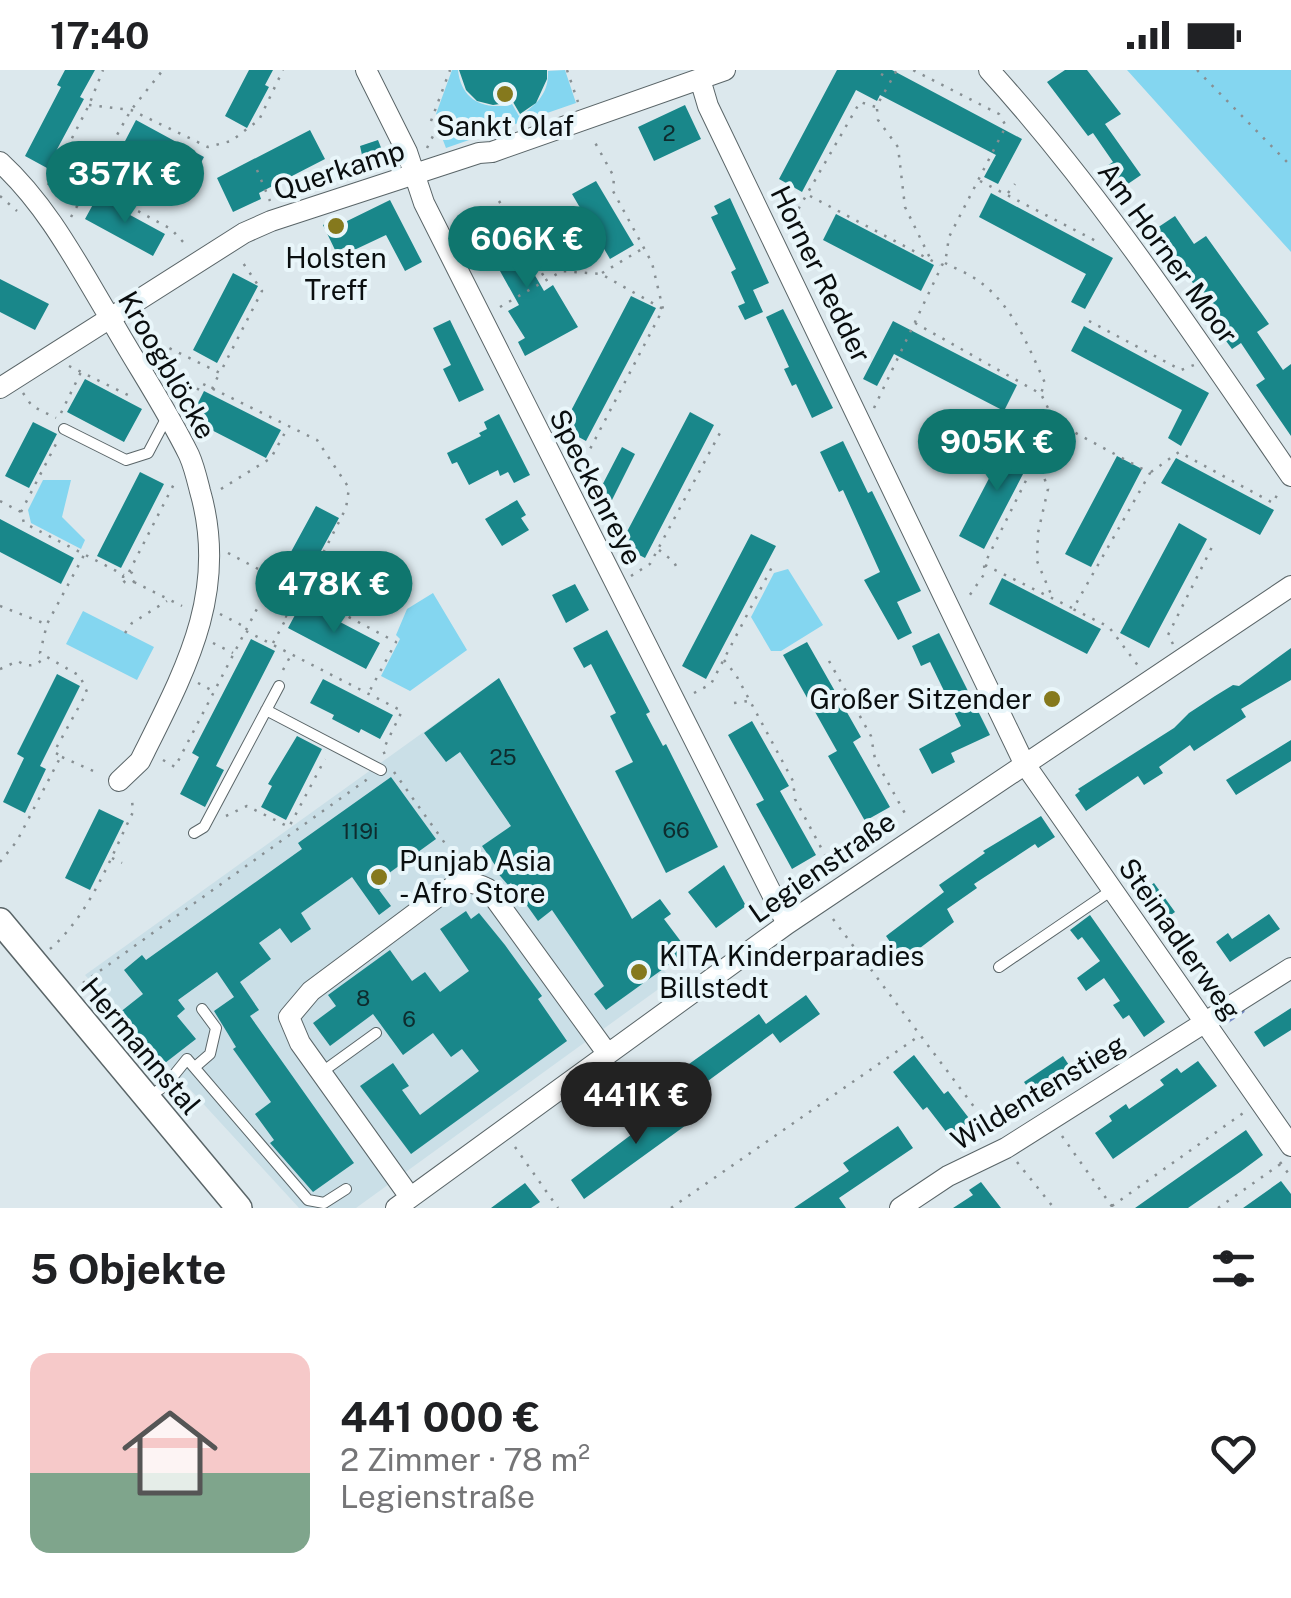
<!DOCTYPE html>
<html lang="de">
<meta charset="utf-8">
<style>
:root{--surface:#fff;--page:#f2f2f2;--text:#202124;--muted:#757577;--accent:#0f766e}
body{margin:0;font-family:"Public Sans",sans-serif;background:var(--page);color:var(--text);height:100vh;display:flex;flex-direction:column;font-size:38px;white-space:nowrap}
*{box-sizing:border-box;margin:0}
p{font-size:32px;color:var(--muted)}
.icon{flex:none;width:55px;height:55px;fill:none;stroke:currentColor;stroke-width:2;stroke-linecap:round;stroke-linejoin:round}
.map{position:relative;height:1138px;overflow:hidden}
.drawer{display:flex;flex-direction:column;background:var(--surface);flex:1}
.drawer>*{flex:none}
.price{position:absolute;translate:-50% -85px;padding:0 22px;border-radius:35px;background:var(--accent);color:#fff;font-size:32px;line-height:65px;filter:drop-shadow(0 2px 5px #0008)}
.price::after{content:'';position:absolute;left:50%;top:60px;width:30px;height:22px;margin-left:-15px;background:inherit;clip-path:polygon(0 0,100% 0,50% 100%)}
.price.active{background:#222;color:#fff}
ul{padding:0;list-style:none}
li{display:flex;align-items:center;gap:30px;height:250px;padding:0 30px}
li span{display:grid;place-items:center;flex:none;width:280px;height:200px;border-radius:20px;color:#555}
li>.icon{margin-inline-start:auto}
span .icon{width:120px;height:120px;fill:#fffc;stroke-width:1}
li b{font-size:42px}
h2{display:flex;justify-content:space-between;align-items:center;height:120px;padding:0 30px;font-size:42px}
.status{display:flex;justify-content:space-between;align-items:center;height:70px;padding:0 50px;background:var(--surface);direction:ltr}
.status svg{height:28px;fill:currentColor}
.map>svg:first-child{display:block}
.built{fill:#cadfe7}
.green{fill:#84d6f0}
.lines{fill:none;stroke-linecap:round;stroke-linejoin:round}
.stream{stroke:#768bc6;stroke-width:5}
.building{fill:#19878a}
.service-casing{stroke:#5a6568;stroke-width:12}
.minor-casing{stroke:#5a6568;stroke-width:22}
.tertiary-casing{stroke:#5a6568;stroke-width:28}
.path{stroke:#878f93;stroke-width:2.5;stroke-dasharray:2.5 8;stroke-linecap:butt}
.service{stroke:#fff;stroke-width:10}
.minor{stroke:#fff;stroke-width:20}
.tertiary{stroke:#fff;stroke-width:25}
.poi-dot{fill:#85791d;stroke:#e9f6fa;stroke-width:4}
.labels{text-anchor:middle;stroke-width:8;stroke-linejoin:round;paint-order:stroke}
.number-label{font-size:22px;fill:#0e2c2e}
.poi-label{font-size:28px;fill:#0a0e0f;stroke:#e9f6fa}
.street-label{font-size:28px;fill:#0a0e0f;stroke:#e9f6fa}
</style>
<div class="status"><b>17:40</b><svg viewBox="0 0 49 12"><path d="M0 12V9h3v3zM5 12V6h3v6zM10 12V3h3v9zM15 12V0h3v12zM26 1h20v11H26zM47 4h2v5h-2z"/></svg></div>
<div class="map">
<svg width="1291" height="1138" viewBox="0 0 1291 1138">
<rect width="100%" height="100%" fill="#dce8ed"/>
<path class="built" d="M499,608L632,849L629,852L671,910L356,1138H299L85,905Z"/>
<path class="green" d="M452,0H458C461,30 484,41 512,34L519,46C537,35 549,23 548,1L565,0L576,33L446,78L441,65L444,52L436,44Z
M1127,0H1291V182Z
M43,410H71L62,447L85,470L81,479L31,453L28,440Z
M788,499L823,555L781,581H771L751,547L774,503Z
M433,523L467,580L410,621L381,606L400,569L396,565L407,539Z
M83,541L154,577L137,610L66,574Z"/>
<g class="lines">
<path class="stream" d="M1227,951L1242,941"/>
</g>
<path class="building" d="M65,0H95L80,27L84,29L47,98L25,86L61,17L57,15Z
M249,0H273L265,15L269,17L247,58L225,46Z
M459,0H547V9L536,33L520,44L513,32L493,35L477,31L466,20Z
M837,0H892L1022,69L998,114L984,107L996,85L880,25L877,31L856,20L802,122L779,109Z
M1065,0H1087L1121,44L1105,54L1141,105L1122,118L1107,96L1113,92L1093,63L1088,66L1047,12Z
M685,35L701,69L654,91L638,57Z
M136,50L204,87L192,110L124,73Z
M310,60L325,89L259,123L261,129L233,142L217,108Z
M378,70L388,95L366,103L360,76Z
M596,111L634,175L610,189L572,124Z
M991,123L1113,188L1085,239L1071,232L1086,204L979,147Z
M97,127L165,164L153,186L85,149Z
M730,128L769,213L753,220L763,242L745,250L738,236L745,233L731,202L736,199L711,147L718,144L714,136Z
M390,130L422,192L405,201L386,165L352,181L349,175L336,182L323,155L337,148L341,154Z
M836,144L934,195L921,221L823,170Z
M500,145L544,221L553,215L578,257L525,286L518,272L525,268L508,241L519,235L476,158Z
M1175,146L1194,174L1206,166L1269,254L1257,262L1283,300L1291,294V366L1256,315L1265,309L1241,273L1232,279L1215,256L1220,253L1167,175L1162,178L1151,162Z
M233,203L258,216L217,293L193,280Z
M0,209L49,234L35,260L0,242Z
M631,226L656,238L586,371L562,358Z
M783,239L833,338L812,348L796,314L792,316L784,299L789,297L766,247Z
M450,250L484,320L459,332L443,299L451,295L433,258Z
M893,251L1017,315L1004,341L894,284L877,316L863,309Z
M1084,256L1209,323L1181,376L1168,368L1182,340L1071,281Z
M85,309L142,339L124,372L67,342Z
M204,321L281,360L266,388L190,349Z
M690,342L714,355L645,488L620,475Z
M499,344L530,405L514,413L508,402L500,406L498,400L469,415L457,392L452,394L447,383L481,366L479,363L487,359L484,352Z
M33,352L57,364L29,418L5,406Z
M1010,368L1035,381L984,479L959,466Z
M843,371L868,423L872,421L921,521L897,532L912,563L898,570L864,510L880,502L843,420L839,422L820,382Z
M622,377L635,384L609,436L595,429Z
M1117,386L1142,399L1091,497L1065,484Z
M1176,388L1274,440L1260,465L1161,413Z
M140,402L164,414L121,498L97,486Z
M517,430L526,445L521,448L529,460L502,476L485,449Z
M316,436L339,448L303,514L280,502Z
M0,449L74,488L61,514L0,482Z
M1179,453L1207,469L1149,578L1120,563Z
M751,464L776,476L706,609L682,596Z
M1002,508L1101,559L1087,584L989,534Z
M575,514L589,540L566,553L552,525Z
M302,532L380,573L366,599L288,558Z
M607,560L650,642L646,644L663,676L666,674L718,777L666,803L615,701L633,692L610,646L616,643L591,594L584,598L573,578Z
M939,563L990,665L951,683L955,692L932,704L919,679L961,656L930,592L921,596L912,576Z
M251,569L275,581L216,696L224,700L205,737L180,724L199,687L192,683Z
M807,572L861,667L853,672L890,737L865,751L828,686L837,681L783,585Z
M1291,578V610L1241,639L1246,647L1194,681L1190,675L1159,697L1163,703L1144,715L1138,706L1086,741L1075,725L1080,721L1078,719L1174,658L1189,643L1215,626L1233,615L1239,616Z
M57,604L80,616L40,696L46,699L25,743L3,732L24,688L17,684Z
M499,608L632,849L660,829L671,844L664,849L688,881L606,940L594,924L604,916L552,840L538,851L511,813L508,815L495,800L497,798L482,776L511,756L460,682L446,692L424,663Z
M323,609L393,645L380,669L361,659L359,663L332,649L334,645L310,633Z
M752,651L789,716L780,721L816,785L792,799L756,734L764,730L728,665Z
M297,666L322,679L286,750L261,737L272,716L268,714Z
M1291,670V691L1236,725L1226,710Z
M391,707L436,769L385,806L390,813L379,820L391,836L379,845L352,807L301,843L311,859L291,873L280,858L259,873L271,889L240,912L259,940L250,946L354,1093L313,1122L270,1073L274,1070L255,1044L271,1032L233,979L236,977L214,941L234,927L217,902L178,930L185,939L177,946L196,969L165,993L119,943L143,924L124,900L142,885L146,890L302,779L298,773Z
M99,739L124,751L90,820L65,808Z
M1041,746L1055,767L1038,778L1035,774L974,814L977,818L947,839L954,852L903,891L886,866L944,822L939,815L985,783L983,781Z
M724,795L746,836L716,858L688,822Z
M1154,813L1175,842L1161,852L1140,823Z
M466,841L471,849L479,843L505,875L542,926L538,929L567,971L411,1084L360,1016L393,993L409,1016L402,1020L420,1045L479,1001L462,979L451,987L433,963L403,985L373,944L330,976L313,953L336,936L328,925L390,880L412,911L425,902L440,922L469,901L440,859Z
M1269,844L1280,859L1230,892L1216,872L1228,863L1232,869Z
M1090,845L1165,952L1144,967L1129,945L1123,949L1113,935L1120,931L1104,908L1086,921L1077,908L1100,891L1082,867L1078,870L1070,860Z
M806,925L820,944L780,973L768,957L773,963L697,1019L682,999L759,944L766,954Z
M1291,938V960L1264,977L1254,962Z
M914,985L944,1024L948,1021L975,1056L954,1072L927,1037L923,1040L893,1002Z
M1063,986L1078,1009L1039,1034L1024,1012Z
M1198,991L1217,1016L1113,1089L1095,1063L1112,1051L1109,1046L1126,1034L1129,1039L1164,1015L1160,1010L1177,998L1181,1003Z
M684,1025L700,1045L584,1129L571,1110Z
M898,1056L913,1078L839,1128L846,1138H794L849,1101L843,1093Z
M1246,1060L1263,1085L1240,1102L1188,1138H1135Z
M1281,1111L1291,1124V1138H1243Z
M981,1112L1001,1138H953L973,1125L969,1120Z
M525,1113L540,1132L531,1138H491Z"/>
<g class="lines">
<defs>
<path id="service" d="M64,359L126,390L148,383L167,347
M266,640L381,700
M194,763L204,757L279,616
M999,897L1112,820
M195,997L210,984L216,958L202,939
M322,1002L376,963
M147,1028L166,1015L187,989L308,1130L324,1133L346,1119"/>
<path id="minor" d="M366,0L407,82L424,133L787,854
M989,0C1103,126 1195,267 1291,406
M700,9L708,36L1024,693L1291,1076
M0,92C49,137 79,197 113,253C138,297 167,340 189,385C194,396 197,409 200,421C228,519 188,595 145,681L140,691L119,711
M0,318L244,163L271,151L479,83L492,82L725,0
M410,1127L300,973L289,947L311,921L444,822C462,810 469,810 488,819L607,983
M396,1138L787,854L1291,516
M900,1138L948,1106L1006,1078L1291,898"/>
<path id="tertiary" d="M0,851L239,1138"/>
</defs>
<use href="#service" class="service-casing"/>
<use href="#minor" class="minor-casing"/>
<use href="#tertiary" class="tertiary-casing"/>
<path class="path" d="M567,0L578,32
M1197,0L1291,96
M881,4L890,9
M89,35L131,40L208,77L231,71L259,50L283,0
M877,39L878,50L898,77L905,137L931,190
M431,51L450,0
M427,78L435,62
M64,86L96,102
M257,100L270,131
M980,111L1096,171L1099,166
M48,115L89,35L103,0
M92,116L171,159L186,175
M1008,123L1015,114
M0,126L17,141
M810,126L940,195
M499,131L546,210
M71,147L131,40L163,0
M788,157L860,32L876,37L897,0
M945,193C956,199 970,204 980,212C1013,236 1029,278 1045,313L1041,323
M602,203L642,179
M500,237L562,201L601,204L663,239
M1089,251L1181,300L1194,295
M915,253L1041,324L1055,352L984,495L985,503L967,529
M149,277L165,276L220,303L262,221L241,190
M69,296L134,328
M212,319L219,304
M23,323L32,336L56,348
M874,338L946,187L949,167L1006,56L999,44L913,0
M188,339L201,313L317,370L349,418L346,438L303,523
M61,343L81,302
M1057,353L1150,403L1073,539L1109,557L1139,597
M1038,389L1048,419L1038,463L1037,491L1053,529
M574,391L589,381L663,239L652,193L613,121L614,107L592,67
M1151,402L1179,382L1273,433L1278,423
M221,419L271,388L287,359
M0,431L21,442L24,453L124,505
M21,442L57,372
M659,480L674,492L678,500
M228,483L396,572L368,624
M985,495L1072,538
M129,502L176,410
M123 508a6 6 0 1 1 12 0a6 6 0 1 1-12 0Z
M631,506L650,494L721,361
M134,512L182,536
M0,536L46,554
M276,541L287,547
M220,544L247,558
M246,561L402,641L383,680L385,685
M125,563L132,553L167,531
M213,573L233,583
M273,573L300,523
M1173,574L1168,565L1214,473
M724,590L736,605L793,711L795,729L833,800
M829,591L871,666L875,689L908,749
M0,599L18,591C27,597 34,597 43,589
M283,600L291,585
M198,613L213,621
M694,623L711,614L772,497
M734,633L748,631
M62,687L100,704
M163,690L175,697L260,533
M394,702L459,793
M226,746L247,736L289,757L325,689
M112,788L122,793
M0,792L17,771L61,686L54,682L87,622L80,606L40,583L47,554L84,485
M833,849L993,1062
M50,879C90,844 110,789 133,742L132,730
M83,913L369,708
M1062,1066L1113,1138
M515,1077L558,1138
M1017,1092L1054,1138
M1280,1092L1291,1107
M1112,1136L1246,1041
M671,1138L919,966
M1218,1138L1282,1093"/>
<use href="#service" class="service"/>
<use href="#minor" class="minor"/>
<use href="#tertiary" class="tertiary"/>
</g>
<g class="poi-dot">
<circle cx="505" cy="24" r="10"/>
<circle cx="336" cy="156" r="10"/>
<circle cx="1052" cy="629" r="10"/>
<circle cx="379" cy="807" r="10"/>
<circle cx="639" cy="902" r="10"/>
</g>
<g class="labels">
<g class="number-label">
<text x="669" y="71">2</text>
<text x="503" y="695">25</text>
<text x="676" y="768">66</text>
<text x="360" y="769">119i</text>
<text x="363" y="936">8</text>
<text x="409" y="957">6</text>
</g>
<g class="poi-label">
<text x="505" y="66">Sankt Olaf</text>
<text x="336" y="198">Holsten<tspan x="336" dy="32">Treff</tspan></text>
<text x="1032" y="639" text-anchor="end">Großer Sitzender</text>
<text x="399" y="801" text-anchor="start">Punjab Asia<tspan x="399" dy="32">- Afro Store</tspan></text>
<text x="659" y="896" text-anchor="start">KITA Kinderparadies<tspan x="659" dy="32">Billstedt</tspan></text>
</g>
<g class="street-label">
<text transform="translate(339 100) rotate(-18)" y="10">Querkamp</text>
<text transform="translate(1168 183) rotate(54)" y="10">Am Horner Moor</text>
<text transform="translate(821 204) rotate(64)" y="10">Horner Redder</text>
<text transform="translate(167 295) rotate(60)" y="10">Kroogblöcke</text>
<text transform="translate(596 417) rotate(63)" y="10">Speckenreye</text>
<text transform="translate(822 797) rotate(-35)" y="10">Legienstraße</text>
<text transform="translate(1180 869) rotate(55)" y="10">Steinadlerweg</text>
<text transform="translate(141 976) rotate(50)" y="10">Hermannstal</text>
<text transform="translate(1038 1022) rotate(-31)" y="10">Wildentenstieg</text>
</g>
</g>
</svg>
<b class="price" style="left:125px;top:156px">357K €</b>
<b class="price" style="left:527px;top:221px">606K €</b>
<b class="price" style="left:997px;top:424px">905K €</b>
<b class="price" style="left:334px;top:566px">478K €</b>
<b class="price active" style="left:636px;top:1077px">441K €</b>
</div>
<section class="drawer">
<h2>5 Objekte<svg class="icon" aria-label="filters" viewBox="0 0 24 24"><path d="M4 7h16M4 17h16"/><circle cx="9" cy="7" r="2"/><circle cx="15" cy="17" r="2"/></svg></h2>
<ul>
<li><span style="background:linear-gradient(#f6c9c9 60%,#7fa58c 0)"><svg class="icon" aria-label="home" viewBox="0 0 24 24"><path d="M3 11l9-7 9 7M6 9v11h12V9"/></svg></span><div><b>441 000 €</b><p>2 Zimmer · 78 m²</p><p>Legienstraße</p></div><svg class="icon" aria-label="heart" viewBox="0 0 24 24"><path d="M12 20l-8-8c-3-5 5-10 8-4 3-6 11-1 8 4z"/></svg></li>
</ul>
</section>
